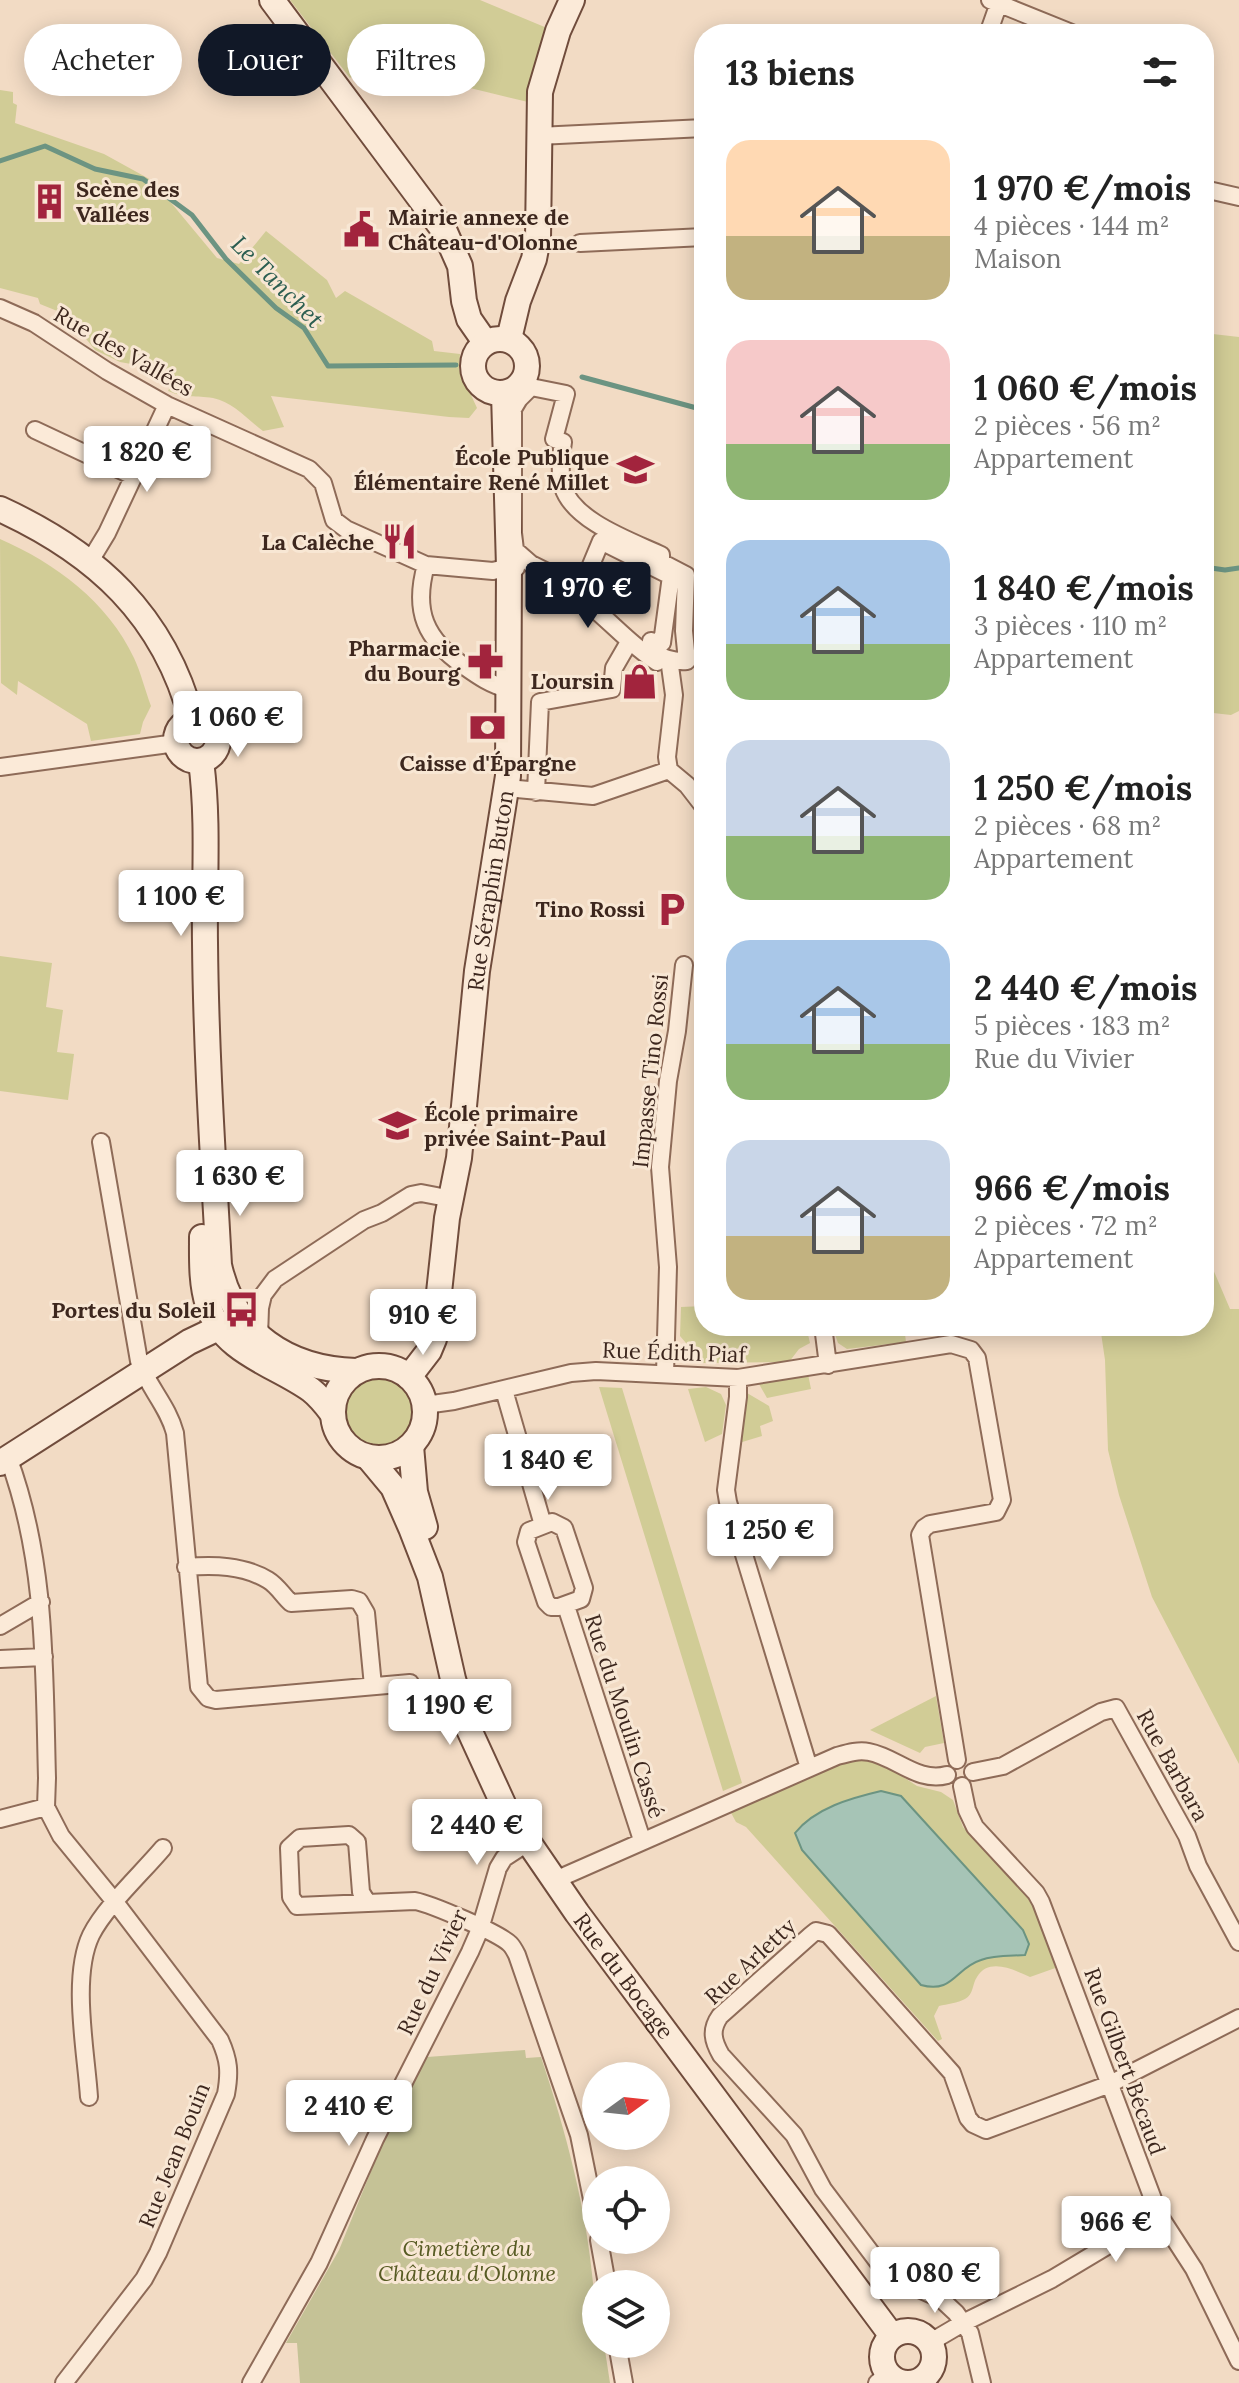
<!DOCTYPE html>
<html lang="fr">
<meta charset="utf-8">
<style>
:root{--surface:#fff;--page:#f6f6f6;--text:#222;--muted:#767676;--accent:#111827}
body{margin:0;font-family:Lora,serif;background:var(--page);color:var(--text);height:100vh;display:flex;flex-direction:column;font-size:30px;white-space:nowrap}
*{box-sizing:border-box;margin:0}
p{font-size:26px;color:var(--muted)}
.icon{flex:none;width:44px;height:44px;fill:none;stroke:currentColor;stroke-width:2;stroke-linecap:round;stroke-linejoin:round}
.map{position:relative;flex:1;overflow:hidden}
.side{position:absolute;left:694px;top:24px;width:520px;height:1312px;display:flex;flex-direction:column;background:var(--surface);border-radius:32px;box-shadow:0 4px 20px #0003}
.side>*{flex:none}
.hud{position:absolute;left:24px;top:24px;width:550px;height:72px;display:flex;gap:16px}
.needle{width:52px;rotate:75deg}
.buttons{position:absolute;left:582px;top:2062px;display:grid;gap:16px}
.buttons a{display:grid;place-items:center;width:88px;height:88px;border-radius:50%;background:var(--surface);box-shadow:0 4px 20px #0003;font-size:40px}
.price{position:absolute;translate:-50% -68px;padding:0 18px;border-radius:8px;background:#fff;color:#222;font-size:26px;line-height:52px;filter:drop-shadow(0 2px 4px #0008)}
.price::after{content:'';position:absolute;left:50%;top:48px;width:24px;height:18px;margin-left:-12px;background:inherit;clip-path:polygon(0 0,100% 0,50% 100%)}
.price.current{background:var(--accent);color:#fff}
ul{padding:0;list-style:none}
li{display:flex;align-items:center;gap:24px;height:200px;padding:0 32px}
li span{display:grid;place-items:center;flex:none;width:224px;height:160px;border-radius:24px;color:#555}
li>.icon{margin-inline-start:auto}
span .icon{width:96px;height:96px;fill:#fffc;stroke-width:1}
li b{font-size:34px}
h2{display:flex;justify-content:space-between;align-items:center;height:96px;padding:0 32px;font-size:34px}
.pill{padding:0 28px;border-radius:36px;background:var(--surface);box-shadow:0 4px 20px #0003;font-size:28px;line-height:72px}
.pill.current{background:var(--accent);color:#fff}
.map>svg:first-child{display:block}
.green{fill:#d1cc96}
.cemetery{fill:#c5c296}
.water{fill:#a6c4b6;stroke:#6c9482;stroke-width:2}
.lines{fill:none;stroke-linecap:round;stroke-linejoin:round}
.stream{stroke:#6c9482;stroke-width:5}
.street-casing{stroke:#8e6b58;stroke-width:20}
.secondary-casing{stroke:#704c3c;stroke-width:28}
.street{stroke:#fbead8;stroke-width:16}
.secondary{stroke:#fbead8;stroke-width:24}
.labels{text-anchor:middle;stroke-width:6;stroke-linejoin:round;paint-order:stroke}
.poi-label{font-size:22px;font-weight:bold;fill:#3d271e;stroke:#f8e7d4;text-anchor:end}
.street-label{font-size:22px;fill:#3d271e;stroke:#f8e7d4}
.park-label{font-size:22px;font-style:italic;fill:#575b23;stroke:#f8e7d4}
.water-label{font-size:24px;font-style:italic;fill:#2c5e51;stroke:#f8e7d4}
</style>
<div class="map">
<svg width="1239" height="2383" viewBox="0 0 1239 2383">
<rect width="100%" height="100%" fill="#f2dbc4"/>
<path class="green" d="M290,0H480L547,28L528,102L466,87L434,38L425,32L350,78Z
M0,90L13,92V103L17,105L15,123L104,154L153,181L217,258L239,264L266,231L327,280L336,298L345,291L432,341L434,351L460,354L459,369L477,408L469,418L449,417L271,396L284,427L263,431C247,419 233,402 213,398C195,395 187,399 168,391L172,383L159,379V369L120,362L95,350L67,315L40,304L38,298L0,288Z
M1204,333L1239,337V711L1231,715L1204,712Z
M0,539C55,563 108,602 134,658C141,673 145,690 151,706L143,722L140,734L91,741L87,724L18,681L17,695L1,683Z
M0,956L52,963L46,1007L63,1010L57,1052L74,1054L68,1100L0,1091Z
M1204,1248L1230,1309H1239V1764L1152,1597L1119,1495L1108,1450L1105,1360L1100,1326H1204Z
M704,1306V1326H806L810,1343L799,1349L789,1362L703,1363L680,1336L681,1307Z
M832,1326H904L906,1342L847,1349L838,1343Z
M808,1374L811,1389L767,1398L759,1384Z
M340 1412a38 38 0 1 1 76 0a38 38 0 1 1-76 0Z
M599,1387L622,1388L742,1783L723,1791Z
M706,1387L721,1394L726,1405L722,1434L705,1442L688,1389Z
M747,1393L769,1406L773,1421L760,1426L762,1436L739,1443Z
M936,1696L944,1743L925,1747L920,1753L870,1730Z
M854,1757L879,1761L917,1786L941,1792L953,1800L963,1827L1037,1905L1061,1966L1030,1977C1014,1970 989,1957 977,1977C972,1984 974,1994 965,1999C958,2003 947,2004 939,2006L934,2016L942,2039L938,2041L746,1827L736,1822L729,1809Z"/>
<path class="cemetery" d="M525,2050L526,2058L541,2057C572,2150 596,2245 596,2344H604L610,2383H300L297,2343H286L339,2250L387,2132L427,2057Z"/>
<path class="water" d="M881,1791L901,1796L1023,1930L1029,1944L1025,1955C1011,1956 994,1955 981,1960C955,1968 953,1994 921,1985L802,1850L795,1833C815,1808 851,1798 881,1791Z"/>
<g class="lines">
<path class="stream" d="M0,161L45,146L95,169L143,179L192,215L226,259L276,308L304,328L328,366L456,365
M582,377L704,410
M1204,567L1225,570L1239,568"/>
<defs>
<path id="street" d="M990,0L1074,34
M988,34L1000,0
M538,136L704,128
M1204,189L1239,197
M580,243L704,237
M0,308L34,323L107,371L167,405L309,469L323,483L334,520L346,529L426,565L493,571L509,567L516,568
M531,387L566,394L554,439L563,442C561,455 559,473 563,487C573,521 631,541 661,555V562L686,575L684,631L687,661C674,662 659,658 650,648L651,641L662,643L671,576L601,541L581,589L531,564L515,550L513,533V409L519,399Z
M35,430L133,476
M90,561L107,533L167,405
M426,565C413,611 425,639 464,666C478,676 491,685 508,689
M567,589C601,609 624,641 657,662
M670,666L674,695L667,757L669,770L687,785L704,807
M0,767L176,743
M507,788L593,796L669,770
M536,792L540,702L612,689L614,668L629,642
M101,1142L139,1361C148,1387 168,1406 175,1433L199,1687L208,1698L216,1700L410,1683
M823,1326L828,1365
M259,1337L260,1308L263,1295L275,1279L364,1220L382,1213L411,1195L421,1193L452,1199
M665,1374L668,1267L660,1167L668,1081L677,1031L684,965
M738,1378V1397L726,1490L728,1502L809,1768
M504,1390L543,1525
M425,1405L454,1401L571,1373L596,1371L738,1378L951,1344L971,1350L977,1358L1002,1500L996,1512L930,1524L924,1528L920,1535L957,1760
M8,1457C47,1561 44,1670 47,1778L46,1807L61,1836L115,1902L220,2040C229,2060 230,2072 226,2094L158,2253L144,2279L64,2383
M552,1522L564,1528L584,1588L581,1599L559,1607H551L546,1602L526,1542L529,1531Z
M186,1567C214,1565 243,1565 268,1580C278,1586 283,1596 291,1603L352,1599L359,1601L366,1613L373,1686
M566,1606L642,1840
M0,1626L41,1602
M0,1659L44,1657
M973,1772L1003,1766L1101,1712L1116,1708L1187,1836L1198,1866L1239,1942
M962,1786L967,1810L975,1827L1036,1893L1041,1902L1159,2215L1194,2269L1239,2361
M0,1819L46,1807
M553,1881L837,1756C848,1753 858,1750 869,1752C896,1757 918,1783 947,1775
M367,1902L361,1892L357,1842L349,1835L300,1838L289,1848L291,1897L297,1906L415,1901C431,1904 499,1933 510,1944C512,1946 516,1953 517,1955L579,2135L596,2219
M89,2097C86,2051 71,1977 91,1935C105,1907 142,1873 163,1848
M599,2240L607,2284
M929,2343L963,2323L1052,2279L1159,2215
M617,2344L624,2383
M251,2383L319,2263L375,2139L470,1952L480,1929L498,1868L504,1858L527,1843
M877,2383L888,2374
M982,2383L970,2333L956,2313L941,2299L899,2280L881,2266L823,2189L794,2135L721,2055C713,2041 710,2030 720,2016L811,1935L816,1931L828,1934L952,2073L968,2118L973,2124L986,2130L1110,2084L1239,2018"/>
<g id="secondary">
<path d="M272,0L445,232L460,266L464,301L469,319L485,342"/>
<circle cx="500" cy="366" r="27"/>
<path d="M509,339L518,301L534,259L538,238L540,92L558,31L572,0"/>
<path d="M0,509C96,553 164,615 192,720"/>
<circle cx="197" cy="740" r="21"/>
<path d="M201,761C209,821 204,883 205,943C206,1051 213,1158 219,1265C234,1334 288,1369 356,1371"/>
<path d="M202,1237C202,1259 201,1283 208,1305C223,1353 275,1364 311,1390C320,1397 326,1405 332,1413"/>
<circle cx="379" cy="1412" r="46"/>
<path id="s1" d="M409,1377L429,1351L434,1339L447,1218L459,1158L477,971L508,776L509,567L504,393"/>
<path d="M411,1446L415,1492L425,1527"/>
<path id="s2" d="M368,1457L393,1487L411,1528L430,1577L453,1679L466,1723L505,1808L577,1913L892,2336"/>
<path d="M0,1463L189,1342L233,1321"/>
<circle cx="908" cy="2357" r="26"/>
</g>
</defs>
<use href="#street" class="street-casing"/>
<use href="#secondary" class="secondary-casing"/>
<use href="#street" class="street"/>
<use href="#secondary" class="secondary"/>
</g>
<defs>
<symbol id="building-bare" viewBox="-9 -9 18 18"><path d="M-4-6H4V6H1V3H-1V6H-4ZM-2.5-4.3h1.7v1.8h-1.7ZM.8-4.3h1.7v1.8H.8ZM-2.5-1h1.7V.8h-1.7ZM.8-1h1.7V.8H.8Z" fill="#a2243d" stroke="#f8e7d4" stroke-width="2.5" paint-order="stroke"/></symbol>
<symbol id="civic-bare" viewBox="-9 -9 18 18"><path d="M-.6-6.5H3V-4.5H.6V-3L4-1V1h2V6H-6V1h2V-1L-.6-3ZM-1.2 2.5V6h2.4V2.5Z" fill="#a2243d" stroke="#f8e7d4" stroke-width="2.5" paint-order="stroke"/></symbol>
<symbol id="school-bare" viewBox="-9 -9 18 18"><path d="M0-5L7-2L0 1L-7-2ZM-4 1L0 2.5L4 1V4Q0 6-4 4Z" fill="#a2243d" stroke="#f8e7d4" stroke-width="2.5" paint-order="stroke"/></symbol>
<symbol id="restaurant-bare" viewBox="-9 -9 18 18"><path d="M-5-6h1v4h1v-4h1v4h1v-4h1v5L-1.5 .5V6h-2V.5L-5-1ZM5-6V6H3V1.5H1.5Q1.5-4 5-6Z" fill="#a2243d" stroke="#f8e7d4" stroke-width="2.5" paint-order="stroke"/></symbol>
<symbol id="pharmacy-bare" viewBox="-9 -9 18 18"><path d="M-2-6h4v4h4v4h-4v4h-4v-4h-4v-4h4Z" fill="#a2243d" stroke="#f8e7d4" stroke-width="2.5" paint-order="stroke"/></symbol>
<symbol id="shop-bare" viewBox="-9 -9 18 18"><path d="M-5-2.5h2.3a2.7 3.5 0 0 1 5.4 0H5L5.5 6h-11ZM-1.5-2.5h3a1.5 2.3 0 0 0-3 0Z" fill="#a2243d" stroke="#f8e7d4" stroke-width="2.5" paint-order="stroke"/></symbol>
<symbol id="bank-bare" viewBox="-9 -9 18 18"><path d="M-6-4H6V4H-6ZM0-2.3a2.3 2.3 0 1 0 0 4.6a2.3 2.3 0 1 0 0-4.6Z" fill="#a2243d" stroke="#f8e7d4" stroke-width="2.5" paint-order="stroke"/></symbol>
<symbol id="parking-bare" viewBox="-9 -9 18 18"><path d="M-3.5-5.5H1a3.5 3.5 0 0 1 0 7H-1V5.5H-3.5ZM-1-3.4V-.6H.8a1.4 1.4 0 0 0 0-2.8Z" fill="#a2243d" stroke="#f8e7d4" stroke-width="2.5" paint-order="stroke"/></symbol>
<symbol id="bus-bare" viewBox="-9 -9 18 18"><path d="M-5-6H5V4H4V6H2V4H-2V6H-4V4H-5ZM-3.5-4V0h7V-4ZM-3.5 1.2v1.5H-2V1.2ZM2 1.2v1.5H3.5V1.2Z" fill="#a2243d" stroke="#f8e7d4" stroke-width="2.5" paint-order="stroke"/></symbol>
</defs>
<g fill-rule="evenodd">
<use href="#building-bare" x="24" y="176" width="51" height="51"/>
<use href="#civic-bare" x="336" y="204" width="51" height="51"/>
<use href="#school-bare" x="610" y="444" width="51" height="51"/>
<use href="#restaurant-bare" x="374" y="516" width="51" height="51"/>
<use href="#pharmacy-bare" x="460" y="636" width="51" height="51"/>
<use href="#shop-bare" x="614" y="656" width="51" height="51"/>
<use href="#bank-bare" x="462" y="702" width="51" height="51"/>
<use href="#parking-bare" x="646" y="884" width="51" height="51"/>
<use href="#school-bare" x="372" y="1100" width="51" height="51"/>
<use href="#bus-bare" x="216" y="1284" width="51" height="51"/>
</g>
<g class="labels">
<g class="poi-label">
<text x="76" y="197" text-anchor="start">Scène des<tspan x="76" dy="25">Vallées</tspan></text>
<text x="388" y="225" text-anchor="start">Mairie annexe de<tspan x="388" dy="25">Château-d'Olonne</tspan></text>
<text x="609" y="465">École Publique<tspan x="609" dy="25">Élémentaire René Millet</tspan></text>
<text x="374" y="550">La Calèche</text>
<text x="460" y="656">Pharmacie<tspan x="460" dy="25">du Bourg</tspan></text>
<text x="614" y="689">L'oursin</text>
<text x="488" y="771" text-anchor="middle">Caisse d'Épargne</text>
<text x="645" y="917">Tino Rossi</text>
<text x="424" y="1121" text-anchor="start">École primaire<tspan x="424" dy="25">privée Saint-Paul</tspan></text>
<text x="216" y="1318">Portes du Soleil</text>
</g>
<g class="street-label">
<text transform="translate(124 351) rotate(30)" y="8">Rue des Vallées</text>
<text dy="8" stroke="none"><textPath href="#s1" startOffset="498">Rue Séraphin Buton</textPath></text>
<text transform="translate(650 1071) rotate(-84)" y="8">Impasse Tino Rossi</text>
<text transform="translate(674 1352) rotate(2)" y="8">Rue Édith Piaf</text>
<text transform="translate(625 1716) rotate(72)" y="8">Rue du Moulin Cassé</text>
<text transform="translate(1173 1765) rotate(61)" y="8">Rue Barbara</text>
<text transform="translate(750 1961) rotate(-43)" y="8">Rue Arletty</text>
<text transform="translate(432 1972) rotate(-65)" y="8">Rue du Vivier</text>
<text dy="8" stroke="none"><textPath href="#s2" startOffset="586">Rue du Bocage</textPath></text>
<text transform="translate(1125 2061) rotate(70)" y="8">Rue Gilbert Bécaud</text>
<text transform="translate(174 2155) rotate(-68)" y="8">Rue Jean Bouin</text>
</g>
<g class="park-label">
<text x="467" y="2256">Cimetière du<tspan x="467" dy="25">Château d'Olonne</tspan></text>
</g>
<g class="water-label">
<text transform="translate(277 282) rotate(45)" y="8">Le Tanchet</text>
</g>
</g>
</svg>
<div class="buttons">
<a><svg class="needle" viewBox="-14 -14 28 28"><path d="M0-13l5 13h-10z" fill="#e53935"/><path d="M0 13l5-13h-10z" fill="#767676"/></svg></a>
<a><svg class="icon" aria-label="locate" viewBox="0 0 24 24"><circle cx="12" cy="12" r="6"/><path d="M12 2v4M12 18v4M2 12h4M18 12h4"/></svg></a>
<a><svg class="icon" aria-label="layers" viewBox="0 0 24 24"><path d="M12 4l9 5-9 5-9-5zM3 14l9 5 9-5"/></svg></a>
</div>
<b class="price" style="left:147px;top:494px">1 820 €</b>
<b class="price current" style="left:588px;top:630px">1 970 €</b>
<b class="price" style="left:238px;top:759px">1 060 €</b>
<b class="price" style="left:181px;top:938px">1 100 €</b>
<b class="price" style="left:240px;top:1218px">1 630 €</b>
<b class="price" style="left:423px;top:1357px">910 €</b>
<b class="price" style="left:548px;top:1502px">1 840 €</b>
<b class="price" style="left:770px;top:1572px">1 250 €</b>
<b class="price" style="left:450px;top:1747px">1 190 €</b>
<b class="price" style="left:477px;top:1867px">2 440 €</b>
<b class="price" style="left:349px;top:2148px">2 410 €</b>
<b class="price" style="left:1116px;top:2264px">966 €</b>
<b class="price" style="left:935px;top:2315px">1 080 €</b>
<div class="hud">
<a class="pill">Acheter</a>
<a class="pill current">Louer</a>
<a class="pill">Filtres</a>
</div>
<section class="side">
<h2>13 biens<svg class="icon" aria-label="filters" viewBox="0 0 24 24"><path d="M4 7h16M4 17h16"/><circle cx="9" cy="7" r="2"/><circle cx="15" cy="17" r="2"/></svg></h2>
<ul>
<li><span style="background:linear-gradient(#ffd9b3 60%,#c2b280 0)"><svg class="icon" aria-label="home" viewBox="0 0 24 24"><path d="M3 11l9-7 9 7M6 9v11h12V9"/></svg></span><div><b>1 970 €/mois</b><p>4 pièces · 144 m²</p><p>Maison</p></div></li>
<li><span style="background:linear-gradient(#f6c9c9 65%,#8fb573 0)"><svg class="icon" aria-label="home" viewBox="0 0 24 24"><path d="M3 11l9-7 9 7M6 9v11h12V9"/></svg></span><div><b>1 060 €/mois</b><p>2 pièces · 56 m²</p><p>Appartement</p></div></li>
<li><span style="background:linear-gradient(#a9c7e8 65%,#8fb573 0)"><svg class="icon" aria-label="home" viewBox="0 0 24 24"><path d="M3 11l9-7 9 7M6 9v11h12V9"/></svg></span><div><b>1 840 €/mois</b><p>3 pièces · 110 m²</p><p>Appartement</p></div></li>
<li><span style="background:linear-gradient(#c9d6e8 60%,#8fb573 0)"><svg class="icon" aria-label="home" viewBox="0 0 24 24"><path d="M3 11l9-7 9 7M6 9v11h12V9"/></svg></span><div><b>1 250 €/mois</b><p>2 pièces · 68 m²</p><p>Appartement</p></div></li>
<li><span style="background:linear-gradient(#a9c7e8 65%,#8fb573 0)"><svg class="icon" aria-label="home" viewBox="0 0 24 24"><path d="M3 11l9-7 9 7M6 9v11h12V9"/></svg></span><div><b>2 440 €/mois</b><p>5 pièces · 183 m²</p><p>Rue du Vivier</p></div></li>
<li><span style="background:linear-gradient(#c9d6e8 60%,#c2b280 0)"><svg class="icon" aria-label="home" viewBox="0 0 24 24"><path d="M3 11l9-7 9 7M6 9v11h12V9"/></svg></span><div><b>966 €/mois</b><p>2 pièces · 72 m²</p><p>Appartement</p></div></li>
</ul>
</section>
</div>
